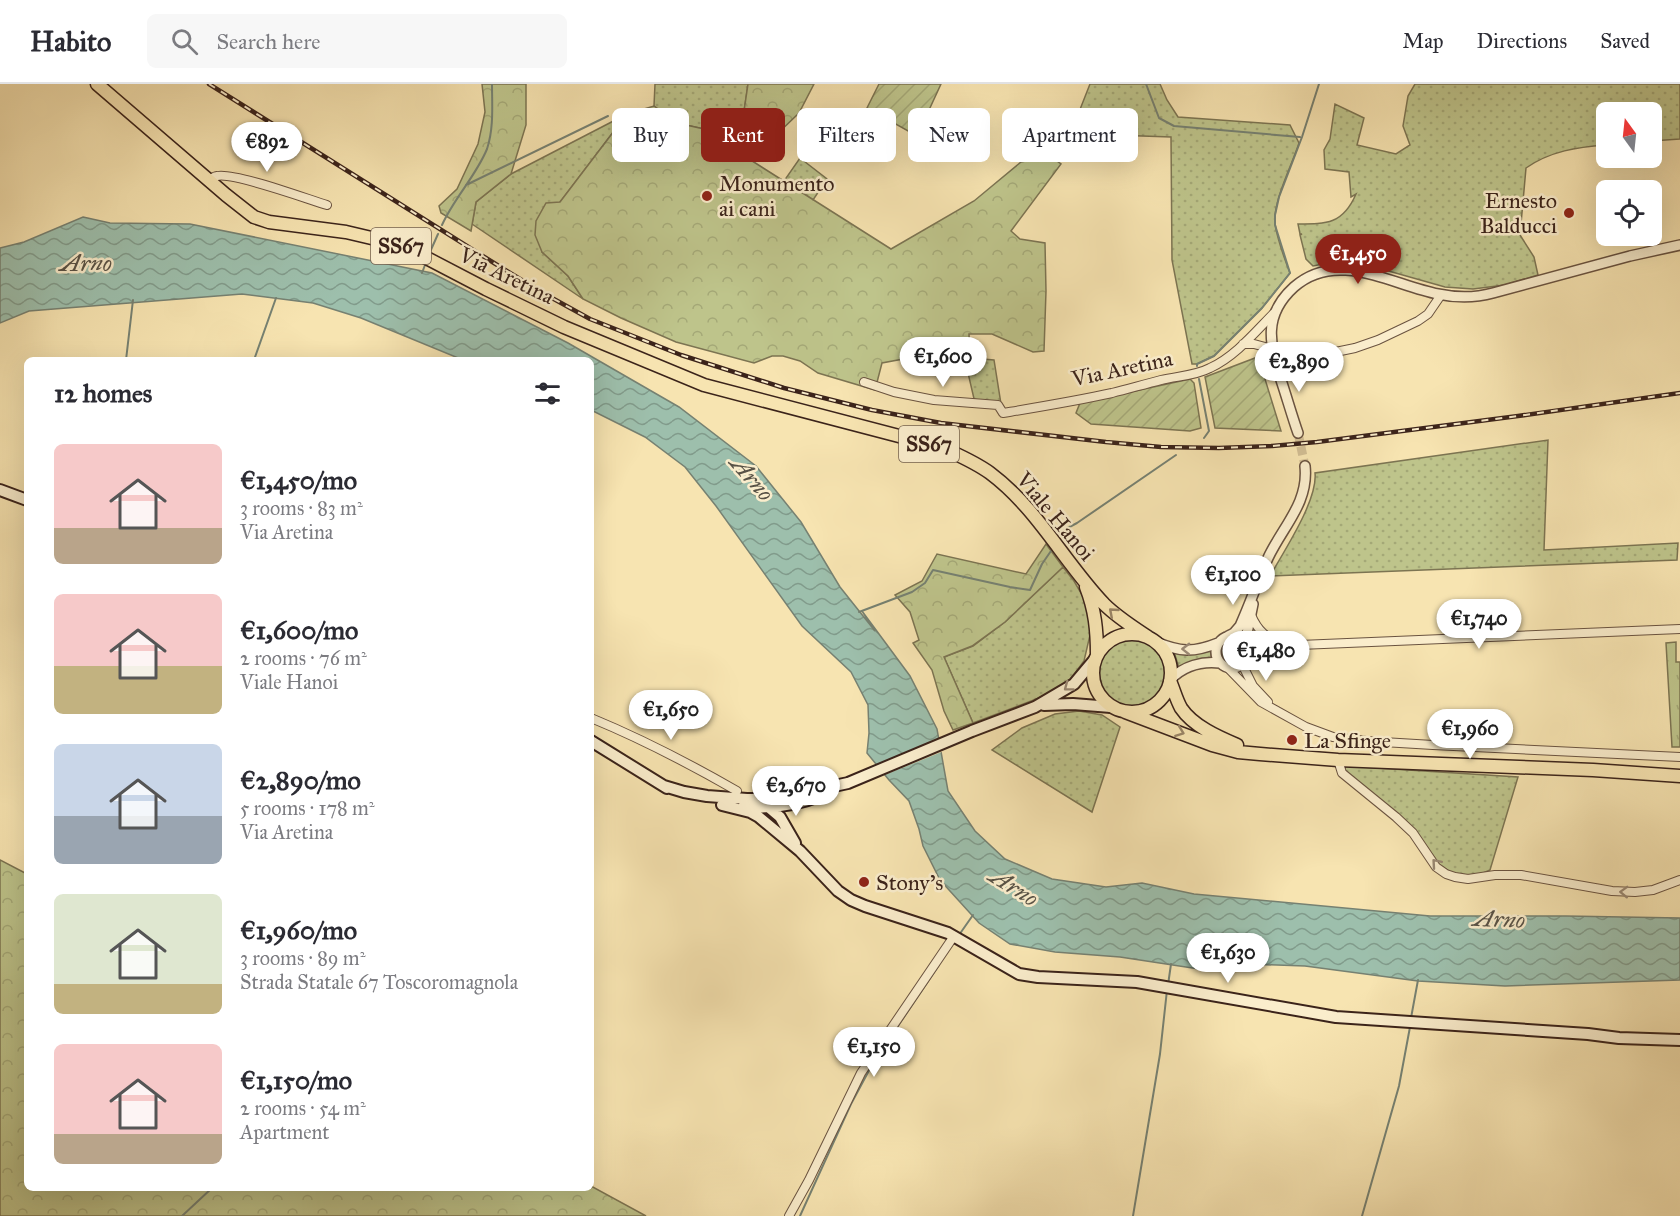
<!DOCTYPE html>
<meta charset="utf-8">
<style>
:root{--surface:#fff;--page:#f7f7f7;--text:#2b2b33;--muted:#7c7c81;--line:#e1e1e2;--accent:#8f2418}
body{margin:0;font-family:"IM FELL Great Primer",serif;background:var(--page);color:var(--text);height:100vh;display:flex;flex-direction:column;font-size:22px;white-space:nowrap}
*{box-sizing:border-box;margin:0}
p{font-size:20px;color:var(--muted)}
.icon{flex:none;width:33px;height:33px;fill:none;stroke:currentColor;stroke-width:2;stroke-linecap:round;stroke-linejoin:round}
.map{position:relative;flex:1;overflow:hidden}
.sheet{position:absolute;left:24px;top:273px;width:570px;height:834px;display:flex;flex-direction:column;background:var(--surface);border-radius:9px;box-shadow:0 6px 24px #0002}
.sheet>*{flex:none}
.hud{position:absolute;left:612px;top:24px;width:570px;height:54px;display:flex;gap:12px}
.needle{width:39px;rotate:345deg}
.buttons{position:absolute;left:1596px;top:18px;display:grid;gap:12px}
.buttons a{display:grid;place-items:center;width:66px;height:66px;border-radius:9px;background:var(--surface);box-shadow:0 6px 24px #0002;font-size:30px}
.price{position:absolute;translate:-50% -51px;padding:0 14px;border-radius:21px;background:#fff;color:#222;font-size:20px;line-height:39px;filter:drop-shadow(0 2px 3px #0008)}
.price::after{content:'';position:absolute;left:50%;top:36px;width:18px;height:14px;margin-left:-9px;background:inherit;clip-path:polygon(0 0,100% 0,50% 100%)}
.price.active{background:var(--accent);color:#fff}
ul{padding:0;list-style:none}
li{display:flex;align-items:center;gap:18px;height:150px;padding:0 30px}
li span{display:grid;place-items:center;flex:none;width:168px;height:120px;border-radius:9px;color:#555}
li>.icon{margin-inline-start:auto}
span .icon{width:72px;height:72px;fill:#fffc;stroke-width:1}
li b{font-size:26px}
h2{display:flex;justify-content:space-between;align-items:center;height:72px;padding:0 30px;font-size:26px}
.pill{padding:0 21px;border-radius:9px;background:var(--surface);box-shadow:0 6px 24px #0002;font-size:21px;line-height:54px}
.pill.active{background:var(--accent);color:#fff}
header{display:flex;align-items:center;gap:36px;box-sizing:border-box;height:84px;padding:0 30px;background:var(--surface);border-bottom:2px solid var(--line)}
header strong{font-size:28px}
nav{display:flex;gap:33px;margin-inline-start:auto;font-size:21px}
.search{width:420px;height:54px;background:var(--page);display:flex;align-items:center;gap:15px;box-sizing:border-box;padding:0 21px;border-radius:9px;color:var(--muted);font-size:22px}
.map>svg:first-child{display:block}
.grass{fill:url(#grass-dots);stroke:#7c7452;stroke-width:1.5}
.forest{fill:url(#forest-crowns);stroke:#7c7452;stroke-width:1.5}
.park{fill:url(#park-tufts);stroke:#7c7452;stroke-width:1.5}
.garden{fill:url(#garden-furrows);stroke:#7c7452;stroke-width:1.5}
.water{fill:url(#water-waves);stroke:#768172;stroke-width:1.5}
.pier{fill:#f7e4b1}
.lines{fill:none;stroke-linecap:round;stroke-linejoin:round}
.stream{stroke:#768172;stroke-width:2}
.tertiary-tunnel{stroke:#d1bd93;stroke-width:9;stroke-dasharray:9 4.5;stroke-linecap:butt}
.minor-casing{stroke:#6a5340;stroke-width:10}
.tertiary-casing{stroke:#6a5340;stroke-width:12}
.secondary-casing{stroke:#3b231a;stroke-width:14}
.primary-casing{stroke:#3b231a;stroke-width:15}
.minor{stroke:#faedcc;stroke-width:8}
.tertiary{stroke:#faedcc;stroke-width:9}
.secondary{stroke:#faedcc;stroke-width:10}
.primary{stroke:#f7e4b1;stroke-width:12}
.rail-casing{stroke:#3b231a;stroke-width:4.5}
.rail{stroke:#faedcc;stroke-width:2;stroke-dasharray:7;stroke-linecap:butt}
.oneway{stroke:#998466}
.oneway2{stroke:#9a8873}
.poi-dot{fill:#8f2418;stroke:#faedcc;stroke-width:2}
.labels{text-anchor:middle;stroke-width:5;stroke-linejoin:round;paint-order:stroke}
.shield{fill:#faedcc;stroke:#74604f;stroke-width:1.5}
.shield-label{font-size:21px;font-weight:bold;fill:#3b231a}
.poi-label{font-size:22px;fill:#3b231a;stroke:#faedcc;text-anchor:start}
.street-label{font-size:22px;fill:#3b231a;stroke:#faedcc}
.water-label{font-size:24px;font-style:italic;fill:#585246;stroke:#faedcc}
</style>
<header>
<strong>Habito</strong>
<div class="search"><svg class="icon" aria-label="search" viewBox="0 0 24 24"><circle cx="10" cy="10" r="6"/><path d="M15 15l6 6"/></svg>Search here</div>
<nav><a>Map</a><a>Directions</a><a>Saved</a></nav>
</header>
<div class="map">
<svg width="1680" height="1132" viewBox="0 0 1680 1132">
<defs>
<pattern id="grass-dots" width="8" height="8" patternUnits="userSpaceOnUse" patternTransform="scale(1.5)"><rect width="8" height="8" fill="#bec48b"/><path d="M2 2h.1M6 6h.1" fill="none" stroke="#a4a877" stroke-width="1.8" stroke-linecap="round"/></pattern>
<pattern id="forest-crowns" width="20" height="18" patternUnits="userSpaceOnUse" patternTransform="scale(1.5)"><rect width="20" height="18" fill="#bec48b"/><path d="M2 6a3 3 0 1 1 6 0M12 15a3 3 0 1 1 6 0" fill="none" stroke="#a4a877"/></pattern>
<pattern id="park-tufts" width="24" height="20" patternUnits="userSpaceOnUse" patternTransform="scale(1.5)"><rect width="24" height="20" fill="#bec48b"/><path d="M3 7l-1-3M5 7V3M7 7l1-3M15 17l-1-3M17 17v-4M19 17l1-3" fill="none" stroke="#a4a877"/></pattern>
<pattern id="garden-furrows" width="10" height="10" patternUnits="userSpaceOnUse" patternTransform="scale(1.5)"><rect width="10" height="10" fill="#bec48b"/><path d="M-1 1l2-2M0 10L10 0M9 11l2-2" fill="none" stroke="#a4a877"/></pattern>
<pattern id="water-waves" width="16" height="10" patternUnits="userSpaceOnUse" patternTransform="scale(1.5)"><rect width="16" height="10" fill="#9dbfac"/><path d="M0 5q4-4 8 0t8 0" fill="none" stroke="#819b8b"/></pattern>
</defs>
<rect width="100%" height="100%" fill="#f7e4b1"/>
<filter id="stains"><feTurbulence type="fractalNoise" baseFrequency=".00333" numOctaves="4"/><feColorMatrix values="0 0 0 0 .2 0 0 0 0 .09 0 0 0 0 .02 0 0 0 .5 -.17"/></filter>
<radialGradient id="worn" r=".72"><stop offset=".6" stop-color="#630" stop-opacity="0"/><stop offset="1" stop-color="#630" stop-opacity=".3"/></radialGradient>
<path class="grass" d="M655,0H748L742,41L722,49L677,39L654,22Z
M1090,0H1160L1167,16L1178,33L1290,41L1299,59C1292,81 1273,117 1275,139C1277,156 1284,173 1290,189L1262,224L1214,272L1197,280H1192L1172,176L1171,53L1113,51L1077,59L1068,56Z
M1415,0H1680V55L1652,57V28H1606V61C1578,63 1550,67 1526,84L1520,151L1534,173L1538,191L1505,201L1473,205L1445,203L1378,184L1343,176L1313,182L1306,175L1300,151L1302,150H1300L1298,140C1327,140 1343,140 1356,110L1351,113L1349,88L1325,85L1324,66L1330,55L1335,20L1364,34L1357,61L1396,70L1410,61L1403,42L1408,12Z
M627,30L560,118L542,168L568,192L583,215L472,140L476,118L511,90Z
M800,74L827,95L813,116L784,97Z
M970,274L994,276L1001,320L975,319L968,289Z
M1548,356L1544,466L1678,459L1677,476L1270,492C1284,467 1318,416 1315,389Z
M1063,483L1074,497L1088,521L1090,551L1084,577L1066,601L1039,614L973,639L944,573L973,562L1005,538Z
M1099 589a33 33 0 1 1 66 0a33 33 0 1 1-66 0Z
M1222 568a10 10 0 1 1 20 0a10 10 0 1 1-20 0Z
M1210,565L1212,575L1179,584L1174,568Z
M1079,627L1102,631L1120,643L1092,728L992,666L1022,644L1055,630Z
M1345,682L1518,693L1490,786L1481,790L1467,791L1452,789L1439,780L1414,745L1345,688Z"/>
<path class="forest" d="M482,0H526V41L511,90L476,118L471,147L441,129L439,122L457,105L478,60L485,28Z
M748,0H814L799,29L772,55L748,70L749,75L891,165L974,117L1021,78L1050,72L1061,80L1011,147L1020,155L1045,159L1046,207L1044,267L1033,268L992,250H969L970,274L914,273L882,279L875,306L818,289L800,277L783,272H772L754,279L676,258L621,234L583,215L568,192L542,168L535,151L536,137L546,119L560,118L627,30L654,22L677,39L722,49L742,41Z
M1046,460L1063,483L1005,538L972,562L944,573L973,639L953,646L944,627L932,586L913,559L919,556L910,528L895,511L922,497L937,470L1026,490Z
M0,776L27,790V1104H591V1102L646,1132H0Z"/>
<path class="park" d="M1676,558V578H1680V663H1672L1666,559Z"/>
<path class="garden" d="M879,0H941L917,52L867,24Z
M1255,274L1261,282L1281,347L1215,344L1205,293Z
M1190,295L1194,299L1201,344L1190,347L1091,340L1076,329L1080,319Z"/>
<path class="water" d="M83,133L110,139L190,140L432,189L568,259L679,323L756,382L801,438L840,503L875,547L862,527L910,592L937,645L948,707L975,747L1005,775L1052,795L1106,803L1142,799L1194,810L1430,832H1566L1680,834V896L1505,902L1418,897L1305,882L1245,880L1199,885L1120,873L1055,868L1010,860L979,839L940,796L923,762L919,745L909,717L889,696L867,669L869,649L868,621L851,588L802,542L716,422L685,383L645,353L591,326V276H463L361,234L313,219L242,210L29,227L0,239V164L24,158Z"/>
<path class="pier" d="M941,654L944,667L882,692L874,682Z"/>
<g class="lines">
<path class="stream" d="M1146,0L1159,34L1174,42L1300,53
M466,101L608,32
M442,141C454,114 476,92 487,65C494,44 492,21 492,0
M430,168L438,150
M422,189L425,181
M126,276L133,216
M254,276L276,214
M1197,282V280L1214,272L1262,224L1290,189L1275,141V131L1279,113L1302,53L1319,0
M1199,295L1209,347L1204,354
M1060,448L1077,439L1176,371
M859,528L912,508L925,499L933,486L1010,503L1030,506L1042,480L1053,464
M959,851L973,831
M1168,901L1171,880
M1411,934L1418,896
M182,1132L212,1104
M800,1132L851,1020L873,979L939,881
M1133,1132L1160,970L1167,906
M1362,1132L1399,1002L1410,943"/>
<path class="tertiary-tunnel" d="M1298,349L1305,382"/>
<defs>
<path id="minor" d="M209,96C211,95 214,92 217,92C234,88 307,115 327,121
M1243,260H1254L1272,265
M1321,271L1355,264L1378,256L1418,237L1428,230L1441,211
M864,298L894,308L934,316L998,321L1003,329C1039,323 1076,317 1112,309C1128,305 1145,300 1161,296C1177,292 1195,292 1210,284C1236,272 1256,247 1276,227
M1251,531C1258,547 1266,554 1282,560
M1245,559L1276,562L1680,545
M1247,574L1258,567L1270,564
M1242,580L1253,602L1268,618
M1228,584L1261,618L1306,643L1333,653L1366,657L1433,661L1680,673
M591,634C642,655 690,680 737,707
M1338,676L1342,689L1396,733L1413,749L1436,783L1446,790L1455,793L1468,795L1495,791H1521L1612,807L1635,808L1653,806L1680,796
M789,1132L809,1096L861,989L954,852"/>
<path id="tertiary" d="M1298,349C1292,332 1287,314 1281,296C1270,260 1262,232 1294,203C1337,165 1392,201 1438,210C1457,214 1475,214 1493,209L1630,172L1680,161
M1216 568a16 16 0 1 1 32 0a16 16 0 1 1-32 0Z
M1228,552L1234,549L1240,542C1250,520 1258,496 1268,474C1283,442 1309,419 1305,382
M1156,558C1180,568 1193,569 1218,559
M1245,559L1253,520
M1171,595C1184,582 1202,577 1220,579"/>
<path id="secondary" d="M0,406L27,416
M1044,621L1073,620L1111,623
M591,657L667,704
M664,702L684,708L707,712L747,715H769L788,712L848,699L972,647L1035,623L1074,600L1095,575
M722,721L750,728L759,733L800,767L838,807L851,816L865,822L948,849L1019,890L1038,893L1137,898L1336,933L1588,950L1619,954L1680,956
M767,722L780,733L795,759
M743,723C769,725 797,721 822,711"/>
<path id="primary" d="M97,0L226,111L254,133L269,138L346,148L397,160L417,169L486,205L564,243L704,301L941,363C958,371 975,378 990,389C1037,424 1064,478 1104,520C1117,533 1133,543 1148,553
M1086,503C1095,526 1097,546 1097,571
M1093 589a39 39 0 1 1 78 0a39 39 0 1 1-78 0Z
M1170,597C1174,606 1176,615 1181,624C1193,642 1218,653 1237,661
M1125,628L1212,661L1238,668L1260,670L1338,676L1593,686L1680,692"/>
</defs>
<use href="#minor" class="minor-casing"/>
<use href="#tertiary" class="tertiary-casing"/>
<use href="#secondary" class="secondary-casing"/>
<use href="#primary" class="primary-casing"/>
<use href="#minor" class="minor"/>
<use href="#tertiary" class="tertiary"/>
<use href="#secondary" class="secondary"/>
<use href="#primary" class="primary"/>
<defs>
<path id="rail" d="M209,0L494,179L543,209L590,235L681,271L784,304L872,326L941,339L1106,358L1161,363L1219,364L1272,362L1317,358L1518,332L1680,309"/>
</defs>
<use href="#rail" class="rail-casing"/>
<use href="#rail" class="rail"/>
</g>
<defs><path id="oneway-chevron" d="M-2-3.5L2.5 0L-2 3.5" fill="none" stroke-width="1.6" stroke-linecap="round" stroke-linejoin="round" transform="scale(1.5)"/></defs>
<g class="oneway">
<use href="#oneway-chevron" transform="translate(1113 528) rotate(-139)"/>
<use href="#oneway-chevron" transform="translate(1180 648) rotate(21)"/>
</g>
<g class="oneway2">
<use href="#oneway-chevron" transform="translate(1186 565) rotate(-179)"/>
<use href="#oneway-chevron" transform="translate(1068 603) rotate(143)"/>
<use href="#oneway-chevron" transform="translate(1436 779) rotate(-131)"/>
<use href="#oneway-chevron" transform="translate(1624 808) rotate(-178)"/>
</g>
<g class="poi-dot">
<circle cx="707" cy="112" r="6"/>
<circle cx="1569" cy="129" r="6"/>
<circle cx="1292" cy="656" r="6"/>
<circle cx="864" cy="798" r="6"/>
</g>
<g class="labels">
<g class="shield">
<rect x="371" y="144" width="60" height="36" rx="4.5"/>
<rect x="899" y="342" width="60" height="36" rx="4.5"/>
</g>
<g class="shield-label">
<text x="401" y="169">SS67</text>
<text x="929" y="367">SS67</text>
</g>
<g class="poi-label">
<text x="719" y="107">Monumento<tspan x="719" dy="25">ai cani</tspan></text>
<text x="1557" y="124" text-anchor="end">Ernesto<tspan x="1557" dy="25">Balducci</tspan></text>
<text x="1304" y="664">La Sfinge</text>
<text x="876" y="806">Stony's</text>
</g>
<g class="street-label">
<text transform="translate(507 191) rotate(26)" y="8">Via Aretina</text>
<text transform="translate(1122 284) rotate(-12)" y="8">Via Aretina</text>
<text transform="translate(1056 432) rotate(50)" y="8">Viale Hanoi</text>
</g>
<g class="water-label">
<text x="86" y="187">Arno</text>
<text transform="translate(752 394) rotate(49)" y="8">Arno</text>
<text transform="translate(1014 803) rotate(32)" y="8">Arno</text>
<text transform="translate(1499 835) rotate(3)" y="8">Arno</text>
</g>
</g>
<rect width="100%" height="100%" filter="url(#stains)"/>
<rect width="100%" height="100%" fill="url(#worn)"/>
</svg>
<div class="buttons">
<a><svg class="needle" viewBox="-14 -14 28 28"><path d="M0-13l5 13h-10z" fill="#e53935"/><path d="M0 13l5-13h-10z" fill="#7c7c81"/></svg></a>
<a><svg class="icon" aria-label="locate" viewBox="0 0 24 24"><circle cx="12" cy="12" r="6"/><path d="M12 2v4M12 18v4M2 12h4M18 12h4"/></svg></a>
</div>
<b class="price" style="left:267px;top:89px">€892</b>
<b class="price active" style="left:1358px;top:201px">€1,450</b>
<b class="price" style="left:943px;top:304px">€1,600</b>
<b class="price" style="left:1299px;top:309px">€2,890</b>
<b class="price" style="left:1233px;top:522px">€1,100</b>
<b class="price" style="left:1479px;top:566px">€1,740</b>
<b class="price" style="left:1266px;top:598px">€1,480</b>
<b class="price" style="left:671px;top:657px">€1,650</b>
<b class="price" style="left:1470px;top:676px">€1,960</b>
<b class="price" style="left:796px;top:733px">€2,670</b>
<b class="price" style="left:1228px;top:900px">€1,630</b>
<b class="price" style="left:874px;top:994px">€1,150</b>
<div class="hud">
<a class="pill">Buy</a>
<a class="pill active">Rent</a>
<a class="pill">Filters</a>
<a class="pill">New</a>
<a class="pill">Apartment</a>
</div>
<section class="sheet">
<h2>12 homes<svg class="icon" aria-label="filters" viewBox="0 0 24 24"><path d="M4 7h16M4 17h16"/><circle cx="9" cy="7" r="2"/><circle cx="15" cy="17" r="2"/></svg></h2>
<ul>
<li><span style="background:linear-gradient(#f6c9c9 70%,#b9a48a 0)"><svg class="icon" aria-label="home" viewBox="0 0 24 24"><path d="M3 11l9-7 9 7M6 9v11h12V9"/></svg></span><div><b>€1,450/mo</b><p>3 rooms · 83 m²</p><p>Via Aretina</p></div></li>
<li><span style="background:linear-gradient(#f6c9c9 60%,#c2b280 0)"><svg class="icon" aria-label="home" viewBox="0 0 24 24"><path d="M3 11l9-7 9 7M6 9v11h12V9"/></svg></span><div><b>€1,600/mo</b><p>2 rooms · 76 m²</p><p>Viale Hanoi</p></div></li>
<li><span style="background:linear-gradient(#c9d6e8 60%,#9aa5b1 0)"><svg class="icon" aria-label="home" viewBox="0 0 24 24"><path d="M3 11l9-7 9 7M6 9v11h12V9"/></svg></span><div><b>€2,890/mo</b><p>5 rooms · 178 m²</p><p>Via Aretina</p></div></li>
<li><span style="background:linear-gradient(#dfe7d0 75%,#c2b280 0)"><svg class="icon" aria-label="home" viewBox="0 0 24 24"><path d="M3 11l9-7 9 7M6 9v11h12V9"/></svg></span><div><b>€1,960/mo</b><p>3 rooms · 89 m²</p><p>Strada Statale 67 Toscoromagnola</p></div></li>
<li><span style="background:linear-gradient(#f6c9c9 75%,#b9a48a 0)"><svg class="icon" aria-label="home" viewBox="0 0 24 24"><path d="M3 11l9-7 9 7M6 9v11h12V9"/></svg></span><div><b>€1,150/mo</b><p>2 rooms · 54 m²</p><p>Apartment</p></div></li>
</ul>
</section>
</div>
